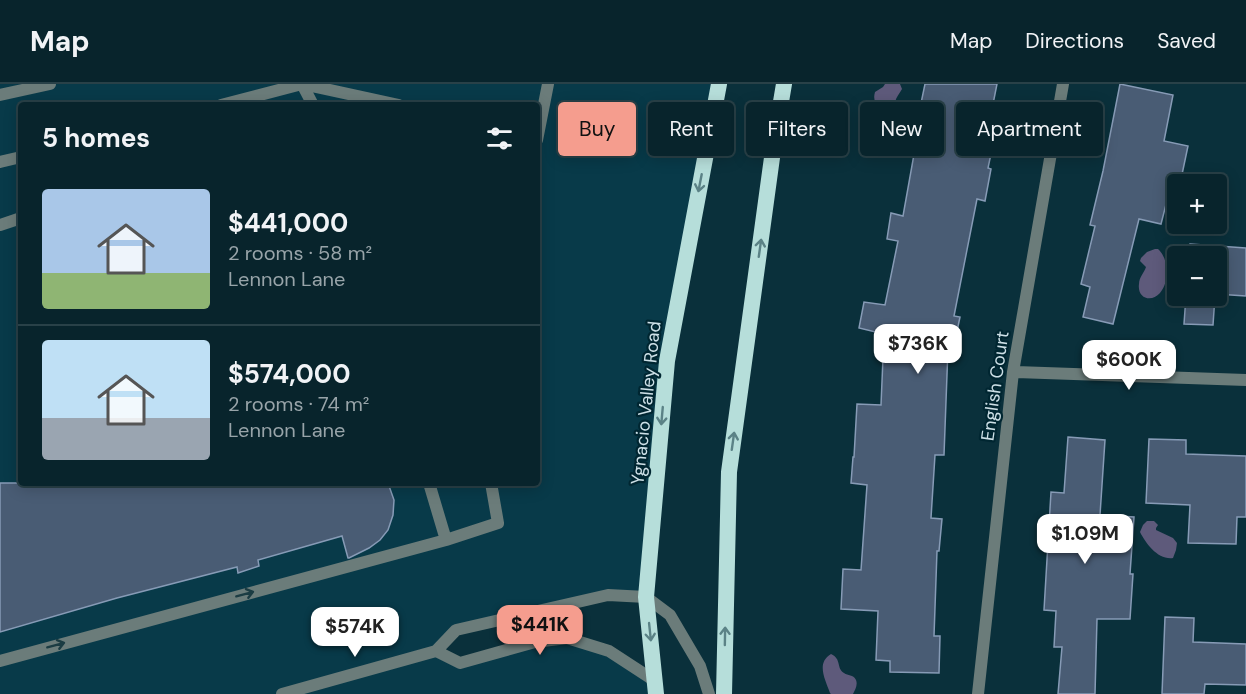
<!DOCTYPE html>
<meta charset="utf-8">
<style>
:root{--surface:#08242c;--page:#163038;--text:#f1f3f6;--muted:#98a4a9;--line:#294148;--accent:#f59d8e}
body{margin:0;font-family:"DM Sans",sans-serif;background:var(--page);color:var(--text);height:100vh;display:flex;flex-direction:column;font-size:22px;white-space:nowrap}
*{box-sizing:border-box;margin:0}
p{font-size:20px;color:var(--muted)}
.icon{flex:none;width:33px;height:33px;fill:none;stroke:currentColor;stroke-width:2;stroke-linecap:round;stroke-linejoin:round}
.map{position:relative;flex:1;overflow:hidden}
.panel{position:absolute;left:18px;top:18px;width:522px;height:384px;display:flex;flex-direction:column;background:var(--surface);border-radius:6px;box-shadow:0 3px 15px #0003,0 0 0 2px var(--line)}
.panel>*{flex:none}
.banner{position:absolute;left:558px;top:18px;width:570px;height:54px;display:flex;gap:12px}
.fabs{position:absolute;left:1167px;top:90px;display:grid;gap:12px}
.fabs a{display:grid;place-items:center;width:60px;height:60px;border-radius:6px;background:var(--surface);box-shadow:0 3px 15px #0003,0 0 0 2px var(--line);font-size:30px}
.price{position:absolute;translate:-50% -51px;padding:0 14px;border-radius:12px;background:#fff;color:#222;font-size:20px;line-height:39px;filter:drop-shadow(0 2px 3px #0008)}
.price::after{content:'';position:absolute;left:50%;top:36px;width:18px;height:14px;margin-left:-9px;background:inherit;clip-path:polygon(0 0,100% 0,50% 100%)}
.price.selected{background:var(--accent);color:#111}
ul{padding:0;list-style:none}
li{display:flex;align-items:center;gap:18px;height:150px;padding:0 24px}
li+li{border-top:2px solid var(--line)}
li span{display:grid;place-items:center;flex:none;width:168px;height:120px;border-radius:6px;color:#555}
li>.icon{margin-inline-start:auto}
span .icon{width:72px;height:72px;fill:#fffc;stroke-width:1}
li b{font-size:26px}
h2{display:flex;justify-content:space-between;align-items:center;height:72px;padding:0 24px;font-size:26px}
.tag{padding:0 21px;border-radius:6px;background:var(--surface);box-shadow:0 3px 15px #0003,0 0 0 2px var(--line);font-size:21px;line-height:54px}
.tag.selected{background:var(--accent);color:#111}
header{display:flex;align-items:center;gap:36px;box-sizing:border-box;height:84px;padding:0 30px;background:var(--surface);border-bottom:2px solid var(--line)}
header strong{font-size:28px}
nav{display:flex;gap:33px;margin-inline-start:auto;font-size:21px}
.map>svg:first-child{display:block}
.built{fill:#083a49;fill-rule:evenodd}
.water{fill:#5e5a7b}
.building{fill:#495c74;stroke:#879bb6;stroke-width:1.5}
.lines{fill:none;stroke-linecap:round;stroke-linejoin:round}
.service{stroke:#6b7c7a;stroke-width:12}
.minor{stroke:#6b7c7a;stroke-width:12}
.trunk{stroke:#b6deda;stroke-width:16}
.oneway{stroke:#5b8286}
.oneway2{stroke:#1b3c43}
.labels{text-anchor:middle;stroke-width:4.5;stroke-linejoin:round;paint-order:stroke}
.street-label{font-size:18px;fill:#cde0e7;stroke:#002631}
</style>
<header>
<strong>Map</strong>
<nav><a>Map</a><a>Directions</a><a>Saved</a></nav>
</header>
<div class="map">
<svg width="1246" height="610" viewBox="0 0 1246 610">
<rect width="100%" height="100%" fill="#0a303b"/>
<path class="built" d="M0,0H719L667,277L646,513L608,511L456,546L437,566L460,579L567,554L609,567L655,597L656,610H0ZM21,21H537V399H21Z"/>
<path class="water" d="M885,0H900L902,5C894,18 894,15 900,29C897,38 891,40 881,41C875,36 875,30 878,23C875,17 873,15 875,8L883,3Z
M1155,165H1158C1169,175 1170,197 1160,209C1151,219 1137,214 1139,200C1139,193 1144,189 1146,183L1140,177L1141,174L1147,168Z
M1147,437H1154L1158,441L1156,444V446L1173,454L1177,459L1176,466L1173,474C1158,476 1146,460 1140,448L1143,441Z
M831,570C842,575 836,584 844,589C848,592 853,590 856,596C858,601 855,606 853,610H831L830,609C825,595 816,579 831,570Z"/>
<path class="building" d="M925,0H997L991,30L999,32L988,84L991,85L985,117L977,115L954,232L960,233L953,266L948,264L944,371H935L931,434L942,435L939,467H937L934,552H940L939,589L890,588V577L876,576L878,527L841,525L843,485L861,486L867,401L851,399L853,373H854L857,320L881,321L884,250L859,244L864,218L885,221L898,157L887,155L891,129L903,132L918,48H915Z
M1120,0L1173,11L1164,57L1188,62L1180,100H1178V102L1171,101L1161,140L1139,135L1113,240L1083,233L1090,203L1081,200L1095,142L1090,141L1103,87Z
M1190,160L1246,164V212L1216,210V172H1189Z
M1186,212H1215L1213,241L1184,240Z
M1068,353L1105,356L1100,431L1134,433L1130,490H1133L1130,535H1097L1095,610H1058L1062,563H1054L1056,527L1044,526L1051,408L1064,409Z
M1149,355L1186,356V370L1246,372V433H1237L1236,460L1188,459L1190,421L1146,419Z
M0,399H388L394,416L393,431L388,446L380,456L369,464L349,474H348L342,452L258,476L259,482L238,489L237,483L117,514L0,548Z
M1165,533L1194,534L1193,558L1246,560V601L1205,600L1204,610H1162Z"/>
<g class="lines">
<path class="service" d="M302,0L313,21
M0,11L50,0
M221,21L302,0L399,21
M537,56L548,0
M0,78L21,73
M0,141L21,134
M429,399L446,456
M0,577L446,456L498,439L491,399"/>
<path class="minor" d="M1013,288L1246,296
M436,567L460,579L535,558L567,554L609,567L655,597
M282,610L436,567L456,546L608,511L646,513L670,531L700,582L709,610
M978,610L1013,288L1063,0"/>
<path class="trunk" d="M656,610L646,513L667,277L719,0
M724,610L729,388L774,59L784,0"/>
</g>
<defs><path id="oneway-shaft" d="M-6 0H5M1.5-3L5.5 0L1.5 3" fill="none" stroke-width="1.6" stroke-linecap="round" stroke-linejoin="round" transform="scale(1.5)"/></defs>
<g class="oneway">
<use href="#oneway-shaft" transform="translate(700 99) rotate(101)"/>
<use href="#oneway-shaft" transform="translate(760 164) rotate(-82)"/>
<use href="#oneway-shaft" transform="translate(662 332) rotate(95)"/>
<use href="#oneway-shaft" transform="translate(733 357) rotate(-82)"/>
<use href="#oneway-shaft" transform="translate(650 548) rotate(84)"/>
<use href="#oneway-shaft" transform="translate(725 552) rotate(-89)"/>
</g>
<g class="oneway2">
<use href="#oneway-shaft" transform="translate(245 510) rotate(-15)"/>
<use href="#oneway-shaft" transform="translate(56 561) rotate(-15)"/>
</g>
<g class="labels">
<g class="street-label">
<text transform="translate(995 302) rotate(-82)" y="6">English Court</text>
<text transform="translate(646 319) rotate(-84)" y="6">Ygnacio Valley Road</text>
</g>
</g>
</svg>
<div class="fabs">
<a>+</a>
<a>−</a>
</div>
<b class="price" style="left:918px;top:291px">$736K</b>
<b class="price" style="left:1129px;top:307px">$600K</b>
<b class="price" style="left:1085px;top:481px">$1.09M</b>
<b class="price selected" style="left:540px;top:572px">$441K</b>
<b class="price" style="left:355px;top:574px">$574K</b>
<div class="banner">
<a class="tag selected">Buy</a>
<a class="tag">Rent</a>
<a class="tag">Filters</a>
<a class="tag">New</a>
<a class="tag">Apartment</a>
</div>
<section class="panel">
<h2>5 homes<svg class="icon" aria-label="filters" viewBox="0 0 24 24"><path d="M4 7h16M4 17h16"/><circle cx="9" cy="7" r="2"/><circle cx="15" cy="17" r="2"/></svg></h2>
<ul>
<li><span style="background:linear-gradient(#a9c7e8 70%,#8fb573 0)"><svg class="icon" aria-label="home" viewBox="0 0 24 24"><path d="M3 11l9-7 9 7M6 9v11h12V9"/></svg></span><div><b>$441,000</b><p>2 rooms · 58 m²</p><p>Lennon Lane</p></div></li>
<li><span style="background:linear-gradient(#bfe0f5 65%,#9aa5b1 0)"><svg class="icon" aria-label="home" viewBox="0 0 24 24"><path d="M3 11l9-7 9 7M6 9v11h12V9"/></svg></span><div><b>$574,000</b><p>2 rooms · 74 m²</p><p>Lennon Lane</p></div></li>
</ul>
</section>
</div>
